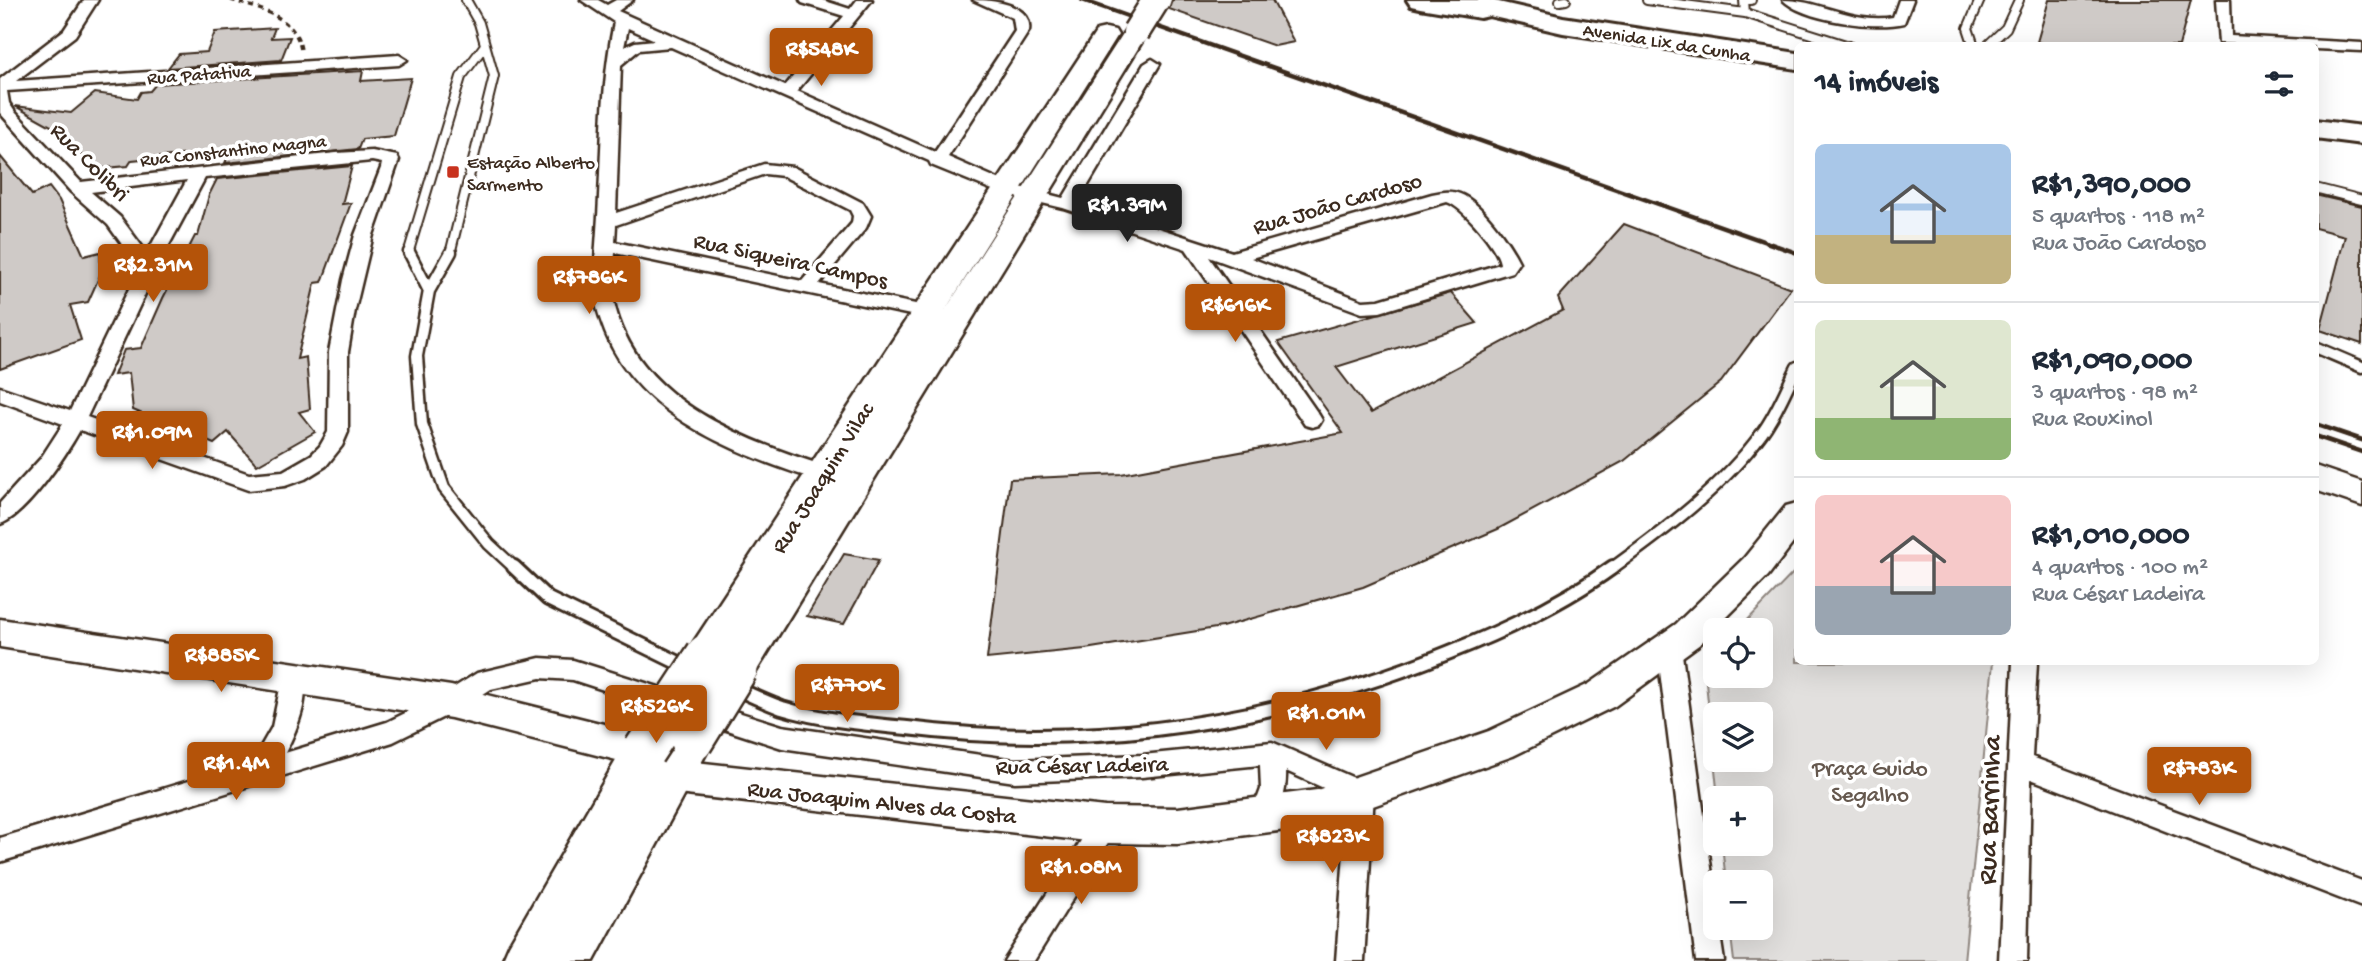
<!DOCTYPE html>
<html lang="pt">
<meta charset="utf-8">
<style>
:root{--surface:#fff;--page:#f2f2f3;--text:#1f2937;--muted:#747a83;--line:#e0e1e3;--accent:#b45309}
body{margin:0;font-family:"Gochi Hand",sans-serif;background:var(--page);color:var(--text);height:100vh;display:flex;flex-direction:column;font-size:26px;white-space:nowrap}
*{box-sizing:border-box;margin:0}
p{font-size:23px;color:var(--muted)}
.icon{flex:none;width:38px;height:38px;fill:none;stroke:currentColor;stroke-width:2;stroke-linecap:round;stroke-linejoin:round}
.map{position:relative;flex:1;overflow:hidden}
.drawer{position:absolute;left:1794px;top:42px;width:525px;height:623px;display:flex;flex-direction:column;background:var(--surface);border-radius:10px;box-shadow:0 7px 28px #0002}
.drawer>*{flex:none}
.tools{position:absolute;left:1703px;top:618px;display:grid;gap:14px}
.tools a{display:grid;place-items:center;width:70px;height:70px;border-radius:10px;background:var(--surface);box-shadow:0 7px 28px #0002;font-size:35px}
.price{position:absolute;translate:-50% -60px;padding:0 16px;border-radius:7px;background:var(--accent);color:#fff;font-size:23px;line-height:46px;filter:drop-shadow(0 2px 4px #0008)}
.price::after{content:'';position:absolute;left:50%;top:42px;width:21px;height:16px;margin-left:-10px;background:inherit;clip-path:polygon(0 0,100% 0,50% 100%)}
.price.current{background:#222;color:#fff}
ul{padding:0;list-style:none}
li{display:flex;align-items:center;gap:21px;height:175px;padding:0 21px}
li+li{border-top:2px solid var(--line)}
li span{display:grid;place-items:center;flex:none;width:196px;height:140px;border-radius:10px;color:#555}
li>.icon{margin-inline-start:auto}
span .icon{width:84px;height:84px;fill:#fffc;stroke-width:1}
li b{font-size:30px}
h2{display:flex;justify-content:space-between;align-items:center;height:84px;padding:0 21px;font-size:30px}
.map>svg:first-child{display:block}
.green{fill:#e2e0de;stroke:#8e857e;stroke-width:2;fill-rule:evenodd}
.building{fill:#cfcac7;stroke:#3b2a1e;stroke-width:2}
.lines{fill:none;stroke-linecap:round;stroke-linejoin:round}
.lane-far2-casing{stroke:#3b2a1e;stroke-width:12}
.lane-far1-casing{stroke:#3b2a1e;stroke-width:15}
.lane-casing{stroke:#3b2a1e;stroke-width:18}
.street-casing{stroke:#3b2a1e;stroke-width:5}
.secondary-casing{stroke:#3b2a1e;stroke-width:5}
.primary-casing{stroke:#3b2a1e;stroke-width:5}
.highway-casing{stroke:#3b2a1e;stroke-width:6}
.path{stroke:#3b2a1e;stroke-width:3.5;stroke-dasharray:5 4.5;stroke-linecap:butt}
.lane-far2{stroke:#fff;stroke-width:8}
.lane-far1{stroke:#fff;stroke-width:10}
.lane{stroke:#fff;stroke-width:12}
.street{fill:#fff;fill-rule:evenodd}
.secondary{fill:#fff;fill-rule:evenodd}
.primary{fill:#fff;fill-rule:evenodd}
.highway{fill:#fff;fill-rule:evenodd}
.rail-far1{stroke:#3b2a1e;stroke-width:4.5}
.rail{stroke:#3b2a1e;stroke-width:5}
.primary-bridge-far1-casing{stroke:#3b2a1e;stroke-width:31;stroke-linecap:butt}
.primary-bridge-casing{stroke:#3b2a1e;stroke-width:46;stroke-linecap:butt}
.primary-bridge-far1{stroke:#fff;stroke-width:26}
.primary-bridge{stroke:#fff;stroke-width:41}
.poi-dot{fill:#c8321e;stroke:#fff;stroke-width:2.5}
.labels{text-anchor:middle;stroke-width:7;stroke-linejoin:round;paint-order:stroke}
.far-street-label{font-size:19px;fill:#3b2a1e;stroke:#fff}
.far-poi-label{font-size:19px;fill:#3b2a1e;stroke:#fff;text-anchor:start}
.street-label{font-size:23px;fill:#3b2a1e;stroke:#fff}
.park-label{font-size:23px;fill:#65584e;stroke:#fff}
.near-street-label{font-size:28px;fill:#3b2a1e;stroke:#fff}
</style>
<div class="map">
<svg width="2362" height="961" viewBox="0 0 2362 961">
<rect width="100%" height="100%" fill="#fff"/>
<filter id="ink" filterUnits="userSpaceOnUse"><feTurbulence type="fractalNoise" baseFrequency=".0143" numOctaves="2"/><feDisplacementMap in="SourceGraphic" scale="14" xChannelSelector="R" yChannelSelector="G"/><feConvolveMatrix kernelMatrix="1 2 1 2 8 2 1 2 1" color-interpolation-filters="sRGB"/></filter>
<g filter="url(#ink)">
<path class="green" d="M1797,569V662H1993L1964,961H1734L1730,928H1760V882H1726L1722,844H1760V798H1718L1704,663L1715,652V676H1760V630H1738ZM1715,714H1760V760H1715Z"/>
<path class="building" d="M1172,0H1272L1294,42L1275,46L1169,9Z
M2049,0H2191L2179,46H2055L2037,42Z
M275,28L271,38L290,37L281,60L168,68L179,54L207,52L215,32Z
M363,71L361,81L411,78L394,136L362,139L358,149L225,163L231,150L132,160L128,166L93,169L62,132L15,106L71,113L95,93L137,99L141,92L150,91L156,84Z
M0,156L32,195L49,187L59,200L84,256L100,252L101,273L88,302L70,305L81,340L0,369Z
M352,166L342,204L351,203L322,282L315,283L297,359L306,357L310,409L299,412L315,432L257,465L228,432L214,444L133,410L129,373L114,375L124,350L141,348L163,298L195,236H198L209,195L217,179Z
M2315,195L2362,206V344L2320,330L2345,236L2315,228Z
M1624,224L1791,288L1721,382L1624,461L1498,529L1363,587L1222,627L1085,649L987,659L1010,479L1121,474L1343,433L1278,342L1451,293L1477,323L1336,367L1371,413L1563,310L1558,298Z
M844,554L879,560L844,624L807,616Z"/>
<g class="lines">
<defs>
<path id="lane-far2" d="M1647,0L1745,13L1849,46
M1560,1L1566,0
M1745,13L1744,0H1751
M1974,46L1968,28L1980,0
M1987,46L2006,28L2019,0
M2315,188L2362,200
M408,254L461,77L485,45
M450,254L494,76L479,23L466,0"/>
<path id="lane-far1" d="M409,252L429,291
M451,252L429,291L417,356L422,424L444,488L489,544L516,569
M2315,347L2362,367
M1611,569C1665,530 1722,488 1762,433C1777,413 1786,389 1797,367"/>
<path id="lane" d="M514,567L548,599L689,668
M733,687C749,694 765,702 782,708C821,720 866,724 907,728C1093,751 1276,723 1450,652C1506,630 1563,603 1613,567"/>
<path id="street" d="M84,0H98L75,36L16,81L399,55L407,60L399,65L7,91L9,103L15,112L81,182L336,153L372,151L397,156L399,160L373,235L355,310L348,352V432L342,446L326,466L305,479L285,486L248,490L80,430C66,455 26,516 0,524V503L41,458L63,424L0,401V387L70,411L139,268L108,225L71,192L0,113V79L64,30ZM372,161L382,163L381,168L355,235L343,280L329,352L328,432L320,446L311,455L283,471L249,474L87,417L162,258L205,178ZM187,180L147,253L120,217L91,192Z
M581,0H598L607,5L616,0H633L618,11L785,86L844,16L802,3L800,0H822L850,9L857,0H872L797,91L935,152L1015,31L1013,18L973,0C993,0 1033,4 1029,31L948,157L1012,185L1063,198L1144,64L1152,59L1160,64L1078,202L1232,252L1432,194C1441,192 1451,190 1460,194C1481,202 1509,242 1519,262L1512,272L1380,312L1362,313L1209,257L1319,415L1322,420L1319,425L1312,427L1305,425L1186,249L1063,208L1000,193L931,165L929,161L671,47L639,50L621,65L616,213L764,164L793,167L863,203L871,216L866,228L819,284L925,306L932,308L934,312L932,316L925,318L615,253C614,269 611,287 614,302C637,406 754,443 843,472L846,478L843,484L836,486C751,459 641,423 605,332C601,321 596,308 595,297C593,264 598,229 599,196C602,137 602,79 614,22ZM628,28L655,40L635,42L624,47ZM765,174L783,176L850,210L853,216L852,223L802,281L615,242L616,225ZM1447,202C1462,206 1499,249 1500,264L1379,300L1363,301L1251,258Z
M1783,0C1820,0 1854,24 1893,17L1899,0H1913L1904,23C1876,30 1804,21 1783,0Z
M2216,0H2230L2231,36L2362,43V51L2315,49V46L2219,43Z
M1669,637L1677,640L1681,647L1715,897V928H1719L1724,961H1696L1657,647L1661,640Z
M540,658L573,660L782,726L1015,760L1142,755L1272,742L1370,785L1374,793L1364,961H1336L1348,799L1286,771C1287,791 1281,806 1273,824L1264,828L1255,824L1251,816L1261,789L1260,765L1142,777L1015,782L782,748L573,680L540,678L491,689L460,709L393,742L0,862V838L252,762L272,727L284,669L292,666L300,669C313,694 297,729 285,753L387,722L442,695L477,673Z
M2013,662H2037L2032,757L2362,881V907L2031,779L2027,961H1999Z
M1105,813L1114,817L1118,825L1114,833L1034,961H1004L1096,817Z"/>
<path id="secondary" d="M2315,466L2362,482V506L2315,490Z
M1797,503V538L1768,576L1700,644L1615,706L1513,756L1317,826L1178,844L1105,843L651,791L638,786L632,774L636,765L451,718L0,647V619L451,686L644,734L657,739L663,751L659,758L1105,807L1178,808L1317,790L1489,731L1589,684L1676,624L1744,558L1786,506Z"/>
<path id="primary" d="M1136,25L1145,27L1148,32L751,680L737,685L723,680L717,668L707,671L693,667L687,655L693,643L1094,35L1097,30L1106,28L1115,30L1118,35L944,312L1124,32L1127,27Z
M692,723L707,728L713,741L594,961H502L509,945L629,738L644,733L659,738L664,751L677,728Z"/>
<path id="highway" d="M1407,0H1490L1563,17L1797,53V69L1563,33L1489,16L1480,18L1420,8L1411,6Z
M2315,120L2362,126V144L2315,138Z"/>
</defs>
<use href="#lane-far2" class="lane-far2-casing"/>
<use href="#lane-far1" class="lane-far1-casing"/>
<use href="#lane" class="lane-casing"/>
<use href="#street" class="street-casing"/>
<use href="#secondary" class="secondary-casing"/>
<use href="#primary" class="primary-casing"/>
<use href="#highway" class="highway-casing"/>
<path class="path" d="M231,0C259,9 296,16 301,50"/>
<use href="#lane-far2" class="lane-far2"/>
<use href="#lane-far1" class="lane-far1"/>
<use href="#lane" class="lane"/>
<use href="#street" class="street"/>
<use href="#secondary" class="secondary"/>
<use href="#primary" class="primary"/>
<use href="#highway" class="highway"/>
<path class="rail-far1" d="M1082,0L1797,253"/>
<path class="rail" d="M2315,424L2362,440
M2315,436L2362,452"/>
<defs>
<path id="primary-bridge-far1" d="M1136,32L1156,0"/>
<path id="primary-bridge" d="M692,741L737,668
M644,751L707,655"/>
</defs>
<use href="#primary-bridge-far1" class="primary-bridge-far1-casing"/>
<use href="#primary-bridge" class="primary-bridge-casing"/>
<use href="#primary-bridge-far1" class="primary-bridge-far1"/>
<use href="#primary-bridge" class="primary-bridge"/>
</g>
</g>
<rect class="poi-dot" x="446" y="165" width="14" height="14" rx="3.5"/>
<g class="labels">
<g class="far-street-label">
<text transform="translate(1667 41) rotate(9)" y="7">Avenida Lix da Cunha</text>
<text transform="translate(199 73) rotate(-4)" y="7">Rua Patativa</text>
<text transform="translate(233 149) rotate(-6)" y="7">Rua Constantino Magna</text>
</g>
<g class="far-poi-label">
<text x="467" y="168">Estação Alberto<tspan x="467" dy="22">Sarmento</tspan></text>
</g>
<g class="street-label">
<text transform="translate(91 161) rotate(45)" y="8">Rua Colibri</text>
<text transform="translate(1337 202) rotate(-16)" y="8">Rua João Cardoso</text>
<text transform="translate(791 259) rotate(12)" y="8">Rua Siqueira Campos</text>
<text transform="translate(821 477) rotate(-58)" y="8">Rua Joaquim Vilac</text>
<text transform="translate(1082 764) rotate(-1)" y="8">Rua César Ladeira</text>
<text transform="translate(882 801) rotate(6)" y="8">Rua Joaquim Alves da Costa</text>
</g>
<g class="park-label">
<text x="1870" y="775">Praça Guido<tspan x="1870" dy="26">Segalho</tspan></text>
</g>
<g class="near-street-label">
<text transform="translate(1987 810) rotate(-88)" y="10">Rua Barrinha</text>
</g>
</g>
</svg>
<div class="tools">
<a><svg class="icon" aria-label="locate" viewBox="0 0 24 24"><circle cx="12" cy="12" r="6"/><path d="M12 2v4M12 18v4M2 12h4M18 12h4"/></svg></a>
<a><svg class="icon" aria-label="layers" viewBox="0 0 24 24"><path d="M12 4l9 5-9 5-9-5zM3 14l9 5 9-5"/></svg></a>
<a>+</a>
<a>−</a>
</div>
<b class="price" style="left:821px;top:88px">R$548K</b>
<b class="price current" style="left:1127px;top:244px">R$1.39M</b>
<b class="price" style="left:153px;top:304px">R$2.31M</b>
<b class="price" style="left:589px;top:316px">R$786K</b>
<b class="price" style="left:1235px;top:344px">R$616K</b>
<b class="price" style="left:152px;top:471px">R$1.09M</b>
<b class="price" style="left:221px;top:694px">R$885K</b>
<b class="price" style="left:847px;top:724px">R$770K</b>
<b class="price" style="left:656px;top:745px">R$526K</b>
<b class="price" style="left:1326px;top:752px">R$1.01M</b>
<b class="price" style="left:236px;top:802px">R$1.4M</b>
<b class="price" style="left:2199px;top:807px">R$783K</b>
<b class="price" style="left:1332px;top:875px">R$823K</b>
<b class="price" style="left:1081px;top:906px">R$1.08M</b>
<section class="drawer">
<h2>14 imóveis<svg class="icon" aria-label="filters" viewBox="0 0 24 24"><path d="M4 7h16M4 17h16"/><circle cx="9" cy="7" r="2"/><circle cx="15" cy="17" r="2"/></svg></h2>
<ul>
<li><span style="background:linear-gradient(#a9c7e8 65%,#c2b280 0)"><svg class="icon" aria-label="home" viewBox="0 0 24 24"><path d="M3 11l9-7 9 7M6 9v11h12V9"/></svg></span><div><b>R$1,390,000</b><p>5 quartos · 118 m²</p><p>Rua João Cardoso</p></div></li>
<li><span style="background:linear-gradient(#dfe7d0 70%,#8fb573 0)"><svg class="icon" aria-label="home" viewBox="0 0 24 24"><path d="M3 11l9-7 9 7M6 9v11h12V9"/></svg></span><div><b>R$1,090,000</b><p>3 quartos · 98 m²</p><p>Rua Rouxinol</p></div></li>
<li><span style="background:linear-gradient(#f6c9c9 65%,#9aa5b1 0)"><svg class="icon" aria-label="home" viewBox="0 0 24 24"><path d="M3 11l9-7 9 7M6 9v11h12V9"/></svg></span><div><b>R$1,010,000</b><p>4 quartos · 100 m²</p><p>Rua César Ladeira</p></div></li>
</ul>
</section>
</div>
